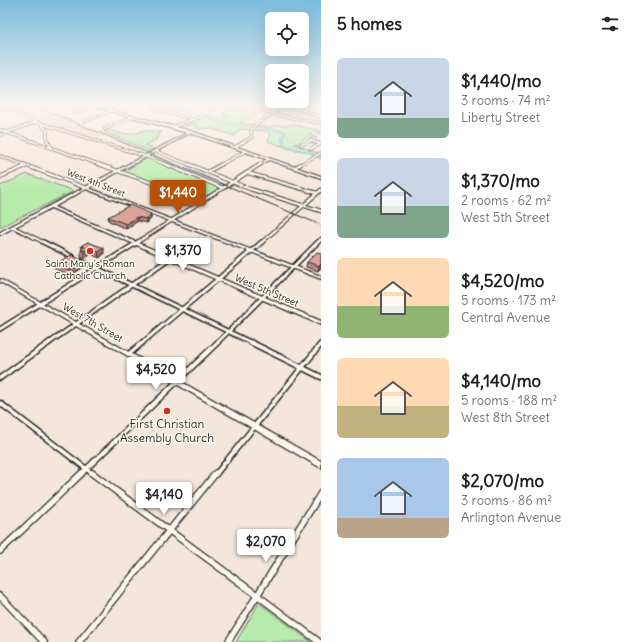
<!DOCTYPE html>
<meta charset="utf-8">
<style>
:root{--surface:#fff;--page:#f6f6f6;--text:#202124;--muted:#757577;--accent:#b45309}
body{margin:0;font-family:Delius,sans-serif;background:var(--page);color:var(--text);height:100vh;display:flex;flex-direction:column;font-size:15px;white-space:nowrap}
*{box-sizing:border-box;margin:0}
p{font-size:13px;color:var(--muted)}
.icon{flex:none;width:22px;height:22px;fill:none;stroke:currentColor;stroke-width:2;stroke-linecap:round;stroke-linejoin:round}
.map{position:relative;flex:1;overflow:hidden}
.drawer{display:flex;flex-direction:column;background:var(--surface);width:316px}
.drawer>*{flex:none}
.tools{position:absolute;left:265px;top:12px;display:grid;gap:8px}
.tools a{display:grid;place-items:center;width:44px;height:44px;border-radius:6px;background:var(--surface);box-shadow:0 4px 16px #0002;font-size:20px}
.price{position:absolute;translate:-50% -34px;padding:0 9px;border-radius:4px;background:#fff;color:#222;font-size:13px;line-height:26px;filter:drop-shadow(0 1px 2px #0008)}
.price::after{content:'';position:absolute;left:50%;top:24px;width:12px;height:9px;margin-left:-6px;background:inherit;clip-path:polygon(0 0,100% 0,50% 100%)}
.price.selected{background:var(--accent);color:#fff}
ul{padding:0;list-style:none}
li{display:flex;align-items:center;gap:12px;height:100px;padding:0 16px}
li span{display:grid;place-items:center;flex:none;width:112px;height:80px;border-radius:6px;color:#555}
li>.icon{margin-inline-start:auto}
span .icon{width:48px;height:48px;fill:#fffc;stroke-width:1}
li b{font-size:17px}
h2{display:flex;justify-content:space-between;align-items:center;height:48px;padding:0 16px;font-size:17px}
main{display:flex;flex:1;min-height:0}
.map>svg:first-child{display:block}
.built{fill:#eed2c8}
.green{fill:#b6ebac;stroke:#708b6c}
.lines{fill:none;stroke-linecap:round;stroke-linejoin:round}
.river{fill:#77c8cd;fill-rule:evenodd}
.street-far4-casing{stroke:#2b2b2b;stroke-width:3.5}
.street-far3-casing{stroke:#2b2b2b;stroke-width:4.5}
.street-far2-casing{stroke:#2b2b2b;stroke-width:6}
.street-far1-casing{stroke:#2b2b2b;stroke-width:7}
.street-casing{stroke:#2b2b2b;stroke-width:8}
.secondary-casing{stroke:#2b2b2b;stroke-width:2.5}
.street-far4{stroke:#fbf7ec;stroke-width:2}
.street-far3{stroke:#fbf7ec;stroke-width:2.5}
.street-far2{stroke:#fbf7ec;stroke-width:3}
.street-far1{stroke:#fbf7ec;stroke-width:4}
.street{stroke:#fbf7ec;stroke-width:5.5}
.secondary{fill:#fbf7ec;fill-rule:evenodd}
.rail{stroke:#2b2b2b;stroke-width:1}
.wall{fill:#bd8c84;stroke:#2b2b2b}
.shaded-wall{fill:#9a726c;stroke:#2b2b2b}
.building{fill:#dca39a;stroke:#2b2b2b}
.poi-dot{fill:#c8321e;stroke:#fbf7ec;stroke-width:1.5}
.labels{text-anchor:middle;stroke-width:3;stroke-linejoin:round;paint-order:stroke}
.far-street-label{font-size:9px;fill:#2b2b2b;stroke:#fbf7ec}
.poi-label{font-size:10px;fill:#2b2b2b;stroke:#fbf7ec}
.street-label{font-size:10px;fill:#2b2b2b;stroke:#fbf7ec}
.near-poi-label{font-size:12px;fill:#2b2b2b;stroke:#fbf7ec}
</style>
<main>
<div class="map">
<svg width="321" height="642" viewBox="0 0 321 642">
<rect width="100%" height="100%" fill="#f5e6dc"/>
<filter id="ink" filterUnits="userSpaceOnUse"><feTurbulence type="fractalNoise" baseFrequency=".025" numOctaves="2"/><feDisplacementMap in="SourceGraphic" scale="8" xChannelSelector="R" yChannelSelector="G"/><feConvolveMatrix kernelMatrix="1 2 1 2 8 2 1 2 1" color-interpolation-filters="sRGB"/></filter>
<g filter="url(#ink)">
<path class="built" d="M0,105H30L105,136L96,139L38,121Z"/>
<path class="green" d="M232,108L257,115L239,123L267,127L277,125L287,126L291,124L321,131V134L314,132L309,134L317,138H305L300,141V143L294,144L321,154V159L307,152L290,149L268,141L271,134L265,131L239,129L235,136L209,128L199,129L194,127L198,125L195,124L188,126L182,124L207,115L221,119L229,116L222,114Z
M109,130L123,134L138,133L144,130L162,132L157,135V139L145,145L154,149L150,151L104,132Z
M152,156L225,187L204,200L122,172Z
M27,174L74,191L0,227V186Z
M259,603L311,642H236Z"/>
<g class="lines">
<path class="river" d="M168,105H172L178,109L201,115L199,116L176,111Z
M205,115L221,121L252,127L250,128L220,123L204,117Z
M256,126L285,130L288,133L285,136V143L288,145L317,154L315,155L284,147L281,143V136L283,133L254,128V127Z
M318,154H321V157L318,156Z"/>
<defs>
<path id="street-far4" d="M239,105L282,116L321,123
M0,106L36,122L145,156L167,165
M296,108L321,117
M154,109L192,119
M73,114L95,106
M84,121L113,110
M41,124L47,131V140L52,148
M173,127L200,117L222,105
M105,129L134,116
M0,130L101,165
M0,135L36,122
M301,145L311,141L321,144
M235,147L252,137L251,131L254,126L283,107L314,105
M310,149L321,144
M155,151L190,165
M0,156L25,165
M220,165L246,151
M259,165L269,159
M299,165L321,153"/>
<path id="street-far3" d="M22,164L86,188
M98,164L204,201
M165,164L223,188
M188,164L250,189L321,211
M294,168L301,164
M207,172L222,164
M248,173L317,193
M0,177L26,166
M13,227L45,243
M136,243L261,164
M261,243L321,190
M317,243L321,239"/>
<path id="street-far2" d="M43,242L73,257
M82,261L252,343
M0,329L138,242
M49,343L170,258
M142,343L262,242
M217,343L318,242"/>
<path id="street-far1" d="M250,342L321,377
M129,354L143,342
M0,378L50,342
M0,403L93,474
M81,474L218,342
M216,474L321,344"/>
<path id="street" d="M92,473C167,530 244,584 319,642
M0,551L82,473
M0,596L44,642
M79,642L216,473
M228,642L321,493"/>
<path id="secondary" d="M89,105H92L191,131L321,176V178L205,138L190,133L89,188L321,276V279L86,189L54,207L321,321V325L51,208L0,235V232L187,133Z
M0,279L321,461V468L0,282Z"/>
</defs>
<use href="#street-far4" class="street-far4-casing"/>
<use href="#street-far3" class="street-far3-casing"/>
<use href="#street-far2" class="street-far2-casing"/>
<use href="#street-far1" class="street-far1-casing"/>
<use href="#street" class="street-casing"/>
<use href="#secondary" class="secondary-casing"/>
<use href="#street-far4" class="street-far4"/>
<use href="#street-far3" class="street-far3"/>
<use href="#street-far2" class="street-far2"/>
<use href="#street-far1" class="street-far1"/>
<use href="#street" class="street"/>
<use href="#secondary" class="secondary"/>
<path class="rail" d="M33,105L321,225"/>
</g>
<path class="wall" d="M151,214V219L146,223L138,221L126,229L109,221L108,217Z
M88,242L104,254L99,258L91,254L85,258L81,256V250L82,249L81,246Z
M321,253V268L318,271L306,267L307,262Z
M84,261L85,266L70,276L55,269V264Z"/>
<path class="shaded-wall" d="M151,214V219L146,223V219Z
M137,217L138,221L126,229V224Z
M90,248L91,254L85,258L84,251Z
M104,248V254L99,258L98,251Z
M84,261L85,266L70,276L69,271Z
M321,264V268L318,271L319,266Z"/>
<path class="building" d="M130,205L151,214L146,219L137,217L126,224L108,217Z
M88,242L104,248L98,251L90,248L84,251L81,250L85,247L81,246Z
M317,252L321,253V264L319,266L307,262Z
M71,255L84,261L69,271L55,264Z"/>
</g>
<linearGradient id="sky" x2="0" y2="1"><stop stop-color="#7bbcdd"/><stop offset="0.54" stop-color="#faf4ef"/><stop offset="1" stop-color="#faf4ef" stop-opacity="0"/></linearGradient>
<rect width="321" height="195" fill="url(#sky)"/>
<g class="poi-dot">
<circle cx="90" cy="251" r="4"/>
<circle cx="167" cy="411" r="4"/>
</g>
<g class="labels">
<g class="far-street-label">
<text transform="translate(96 183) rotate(21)" y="3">West 4th Street</text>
</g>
<g class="poi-label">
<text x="90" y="267">Saint Mary's Roman<tspan x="90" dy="12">Catholic Church</tspan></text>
</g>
<g class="street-label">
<text transform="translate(267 290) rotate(23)" y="4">West 5th Street</text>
<text transform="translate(93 322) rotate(30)" y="4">West 7th Street</text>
</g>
<g class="near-poi-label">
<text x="167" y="428">First Christian<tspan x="167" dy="14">Assembly Church</tspan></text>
</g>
</g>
</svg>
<div class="tools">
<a><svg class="icon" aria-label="locate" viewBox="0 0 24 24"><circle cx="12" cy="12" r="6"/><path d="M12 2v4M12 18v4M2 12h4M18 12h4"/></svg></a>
<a><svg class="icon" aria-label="layers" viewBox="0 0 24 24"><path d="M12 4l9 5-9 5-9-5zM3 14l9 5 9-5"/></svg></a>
</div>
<b class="price selected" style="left:178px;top:214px">$1,440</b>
<b class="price" style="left:183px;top:272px">$1,370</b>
<b class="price" style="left:156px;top:391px">$4,520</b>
<b class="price" style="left:164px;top:516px">$4,140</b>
<b class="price" style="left:266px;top:563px">$2,070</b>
</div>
<section class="drawer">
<h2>5 homes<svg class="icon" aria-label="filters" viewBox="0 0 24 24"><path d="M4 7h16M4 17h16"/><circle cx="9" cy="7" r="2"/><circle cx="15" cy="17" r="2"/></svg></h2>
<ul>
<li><span style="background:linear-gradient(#c9d6e8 75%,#7fa58c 0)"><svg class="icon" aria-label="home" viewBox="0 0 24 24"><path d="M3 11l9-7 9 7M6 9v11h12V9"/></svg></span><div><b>$1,440/mo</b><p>3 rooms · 74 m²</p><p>Liberty Street</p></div></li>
<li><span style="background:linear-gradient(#c9d6e8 60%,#7fa58c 0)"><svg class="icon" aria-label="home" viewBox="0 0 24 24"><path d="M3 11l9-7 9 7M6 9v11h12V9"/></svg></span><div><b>$1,370/mo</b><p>2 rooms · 62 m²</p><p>West 5th Street</p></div></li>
<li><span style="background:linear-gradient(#ffd9b3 60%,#8fb573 0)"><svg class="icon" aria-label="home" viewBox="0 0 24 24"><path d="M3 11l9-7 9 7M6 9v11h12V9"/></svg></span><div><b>$4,520/mo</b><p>5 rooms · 173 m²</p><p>Central Avenue</p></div></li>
<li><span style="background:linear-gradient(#ffd9b3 60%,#c2b280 0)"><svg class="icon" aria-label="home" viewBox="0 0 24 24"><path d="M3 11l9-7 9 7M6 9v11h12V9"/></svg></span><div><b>$4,140/mo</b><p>5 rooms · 188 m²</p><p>West 8th Street</p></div></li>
<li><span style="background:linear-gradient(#a9c7e8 75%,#b9a48a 0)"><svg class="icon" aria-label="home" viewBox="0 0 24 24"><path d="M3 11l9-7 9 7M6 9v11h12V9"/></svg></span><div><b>$2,070/mo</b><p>3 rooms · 86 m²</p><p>Arlington Avenue</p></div></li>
</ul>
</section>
</main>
